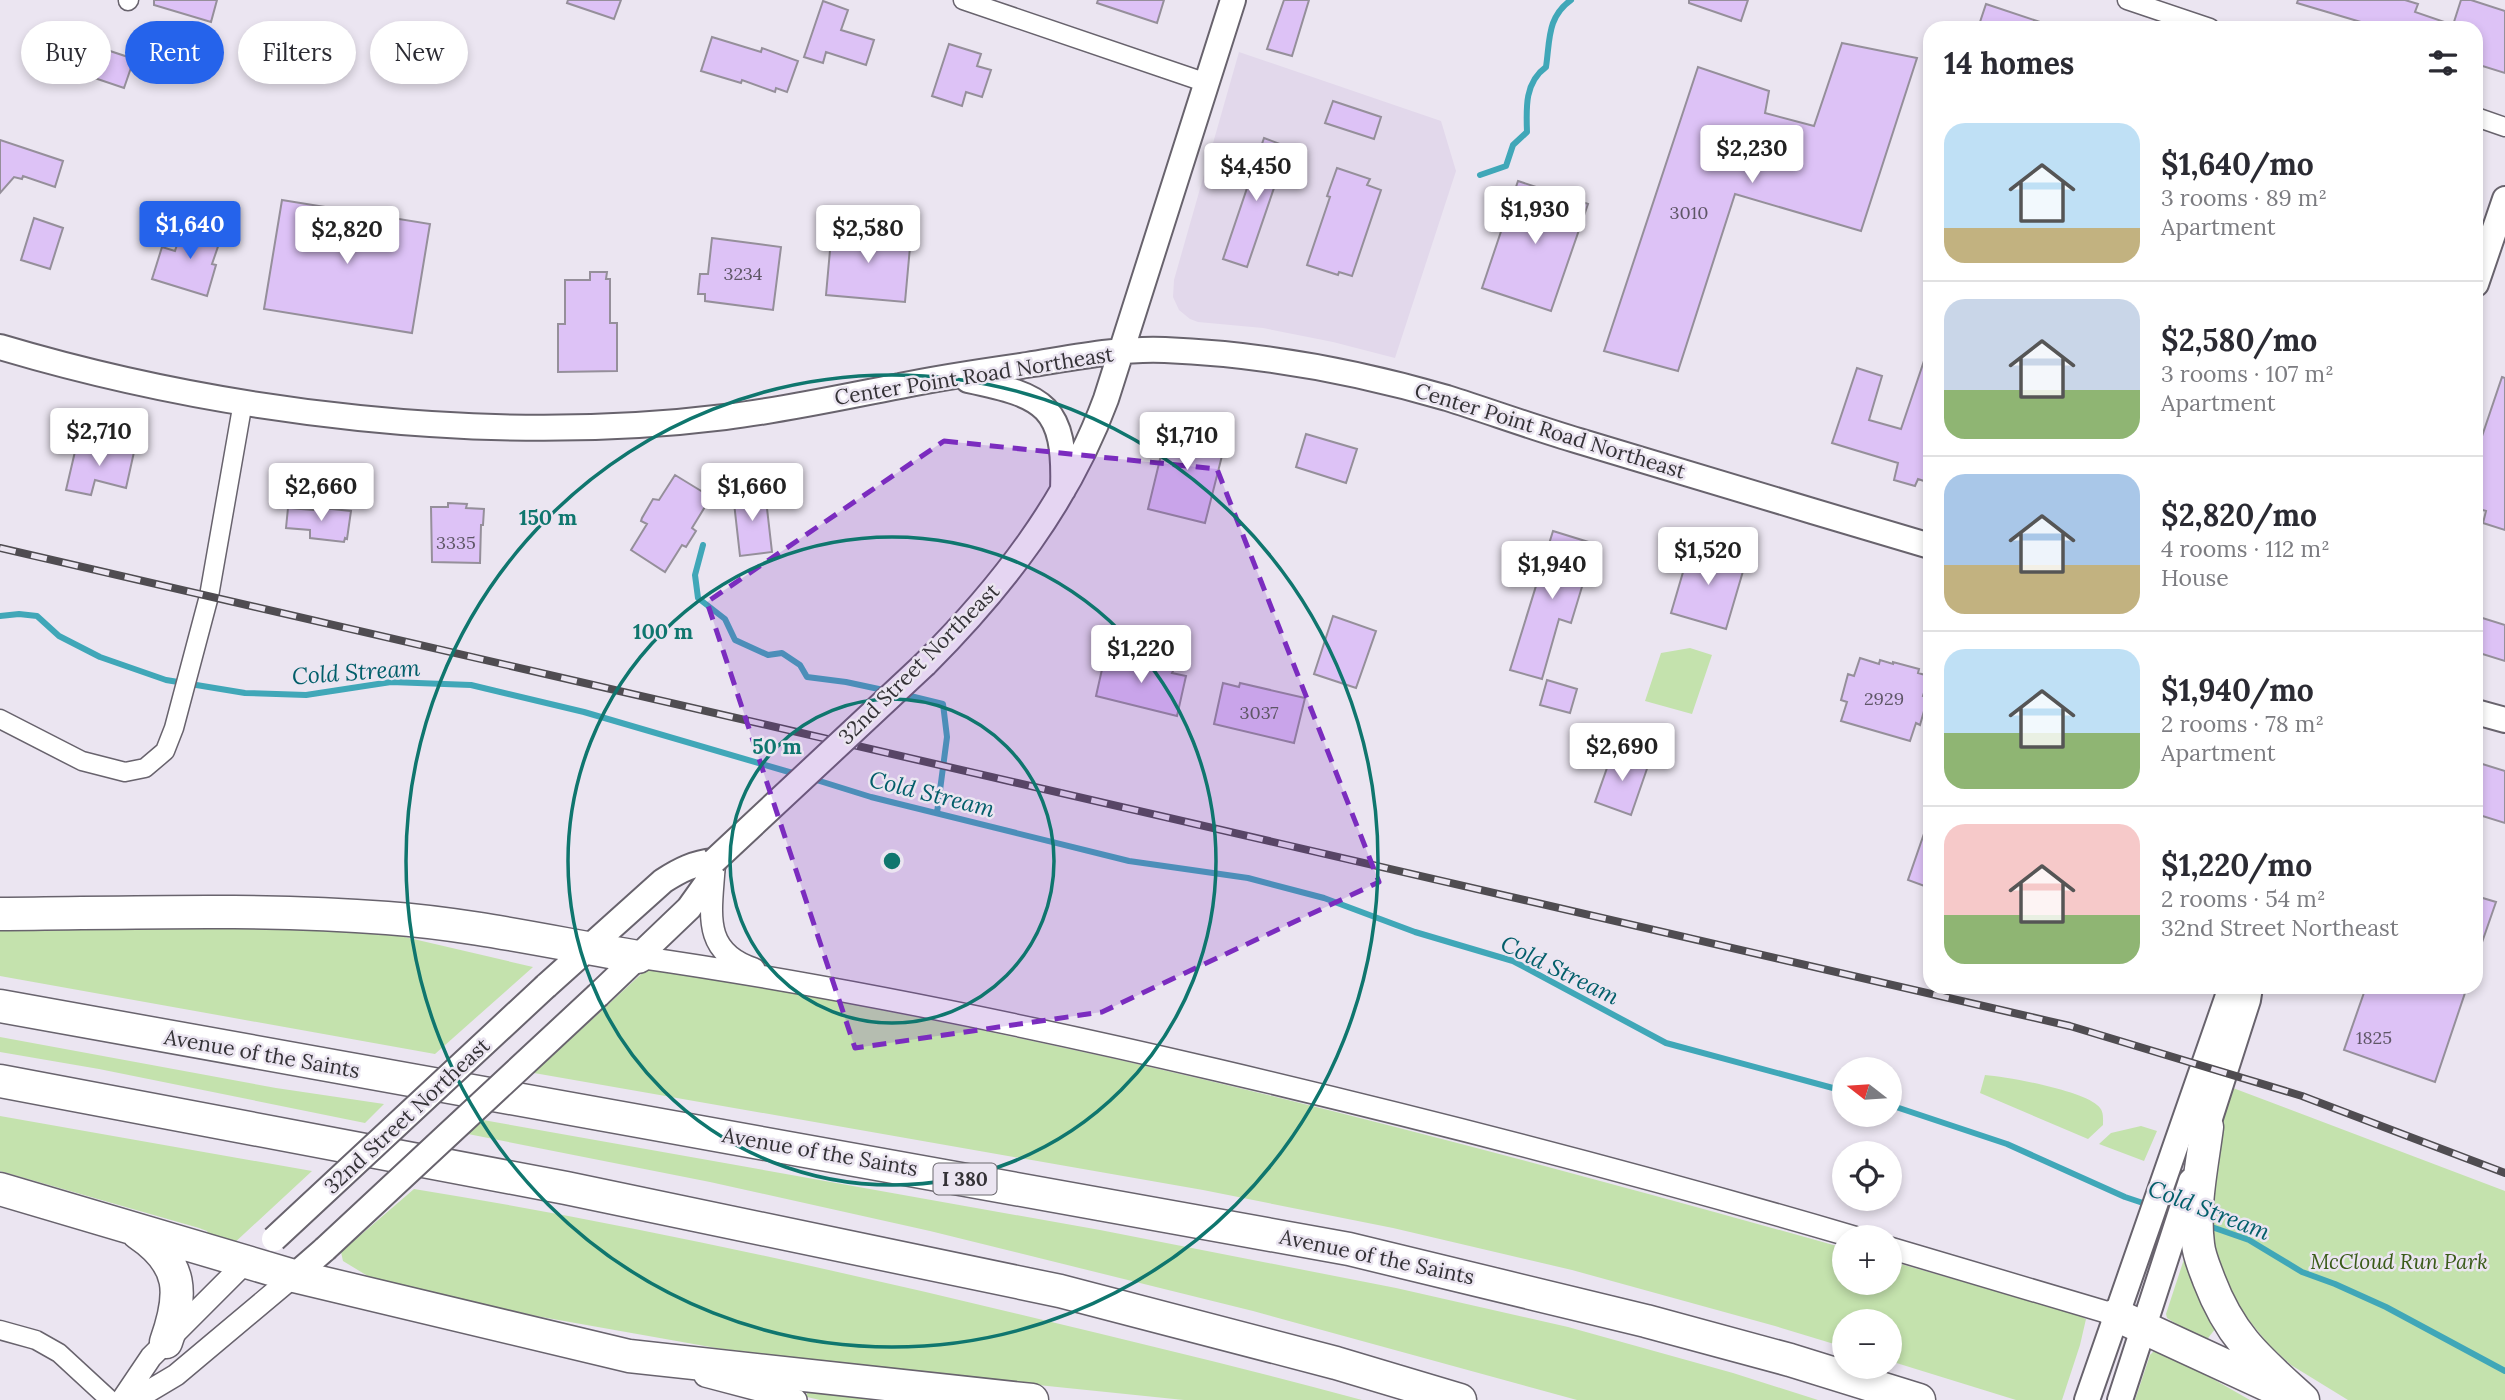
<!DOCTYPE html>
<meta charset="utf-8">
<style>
:root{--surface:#fff;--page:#f7f7f7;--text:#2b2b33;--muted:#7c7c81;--line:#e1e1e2;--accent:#2563eb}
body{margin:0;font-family:Lora,serif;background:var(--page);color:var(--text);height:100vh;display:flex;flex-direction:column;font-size:26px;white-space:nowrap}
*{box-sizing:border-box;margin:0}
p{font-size:23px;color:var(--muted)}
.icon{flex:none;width:38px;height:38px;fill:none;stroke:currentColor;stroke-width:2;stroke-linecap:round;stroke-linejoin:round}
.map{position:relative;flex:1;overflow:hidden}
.side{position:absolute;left:1923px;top:21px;width:560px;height:973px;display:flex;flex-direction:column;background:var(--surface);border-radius:21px;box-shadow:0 4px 10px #0003}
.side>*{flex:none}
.hud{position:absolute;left:21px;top:21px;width:665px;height:63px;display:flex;gap:14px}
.needle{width:46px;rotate:287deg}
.buttons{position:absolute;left:1832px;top:1057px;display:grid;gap:14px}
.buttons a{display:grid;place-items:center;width:70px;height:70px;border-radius:50%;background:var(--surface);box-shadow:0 4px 10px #0003;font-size:35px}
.price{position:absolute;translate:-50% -60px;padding:0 16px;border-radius:7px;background:#fff;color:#222;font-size:23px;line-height:46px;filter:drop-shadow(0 2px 4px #0008)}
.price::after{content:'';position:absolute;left:50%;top:42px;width:21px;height:16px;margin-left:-10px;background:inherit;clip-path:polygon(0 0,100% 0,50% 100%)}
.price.on{background:var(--accent);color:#fff}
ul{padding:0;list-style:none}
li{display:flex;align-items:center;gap:21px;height:175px;padding:0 21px}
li+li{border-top:2px solid var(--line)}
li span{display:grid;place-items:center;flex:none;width:196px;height:140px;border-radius:21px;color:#555}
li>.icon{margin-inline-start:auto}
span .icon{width:84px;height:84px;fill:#fffc;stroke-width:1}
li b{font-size:30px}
h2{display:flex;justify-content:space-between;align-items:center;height:84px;padding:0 21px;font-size:30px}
.tag{padding:0 24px;border-radius:32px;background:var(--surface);box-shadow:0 4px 10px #0003;font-size:24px;line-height:63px}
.tag.on{background:var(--accent);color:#fff}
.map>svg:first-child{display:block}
.built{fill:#e2d8eb}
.green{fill:#c4e2ad}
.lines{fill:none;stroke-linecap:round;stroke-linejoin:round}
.stream{stroke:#40a7b8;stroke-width:6}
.building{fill:#ddc2f6;stroke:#958f9a;stroke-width:2}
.minor-casing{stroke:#68636d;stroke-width:21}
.tertiary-casing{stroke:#68636d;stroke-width:24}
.secondary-casing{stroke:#68636d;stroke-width:28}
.motorway-casing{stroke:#68636d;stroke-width:35}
.minor{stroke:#fff;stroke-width:18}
.tertiary{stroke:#fff;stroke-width:21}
.secondary{stroke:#fff;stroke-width:24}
.motorway{stroke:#fff;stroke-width:32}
.rail-casing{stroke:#4f4c51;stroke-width:8}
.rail{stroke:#ebe5f1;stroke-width:5;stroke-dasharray:16;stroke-linecap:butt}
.secondary-bridge-casing{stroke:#68636d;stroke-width:28;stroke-linecap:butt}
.secondary-bridge{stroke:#fff;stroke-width:24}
.marked{fill:#7b2cbf;fill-opacity:0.2;stroke:#7b2cbf;stroke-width:5;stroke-dasharray:14 9;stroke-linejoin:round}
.ring{fill:none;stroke:#0f766e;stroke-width:3.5}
.labels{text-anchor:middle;stroke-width:5;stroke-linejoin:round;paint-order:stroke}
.number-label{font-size:18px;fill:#5e5666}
.shield{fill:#ebe5f1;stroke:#6b686e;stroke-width:2}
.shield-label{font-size:19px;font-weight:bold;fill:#343236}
.street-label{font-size:21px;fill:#343236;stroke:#ebe5f1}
.park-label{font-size:21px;font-style:italic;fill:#3a5b19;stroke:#ebe5f1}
.water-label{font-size:23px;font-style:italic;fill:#025e6a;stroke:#ebe5f1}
.centre{fill:#0f766e;stroke:#ebe5f1;stroke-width:3.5}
.ring-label{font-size:21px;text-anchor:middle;font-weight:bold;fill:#0f766e;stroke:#ebe5f1;stroke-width:5;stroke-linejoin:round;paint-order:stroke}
</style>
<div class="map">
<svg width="2505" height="1400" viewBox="0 0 2505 1400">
<rect width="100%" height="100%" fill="#ebe5f1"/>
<path class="built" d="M1239,52L1441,121L1456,171L1395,358L1333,342L1263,328L1198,322L1190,319L1179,310L1173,297L1174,280Z"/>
<path class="green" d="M1690,648L1712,655L1692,714L1645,701L1661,653Z
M165,926L379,931L533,967L435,1054L0,976V929Z
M651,965C836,1001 1022,1036 1206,1080C1420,1131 1633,1189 1844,1248V1283H1890V1261L2073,1313L2086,1319L2080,1345L2062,1400H2016L1890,1361V1321H1844V1347L1775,1326L1572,1270L1393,1228L1203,1190L534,1073Z
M0,1037L276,1088L384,1104L365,1123L99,1069L0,1052Z
M1985,1075C2009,1077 2080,1090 2097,1105C2104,1110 2103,1117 2103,1125L2088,1139L1980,1093Z
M2233,1088L2505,1191V1400H2348L2291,1365L2268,1344L2229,1295L2218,1263L2214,1241L2213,1194L2223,1120Z
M0,1116L312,1171L231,1246L211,1240L207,1231L199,1228L0,1171Z
M483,1120L1100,1230L1396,1288L1568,1327L1733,1373L1818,1400H1577L1253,1311L930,1231L710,1182L468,1134Z
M2141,1126L2157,1131L2144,1161L2099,1144L2111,1133Z
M414,1189C624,1223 832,1269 1039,1319C1147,1345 1255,1371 1362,1400H1184L892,1370L716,1348L536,1316L371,1278L343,1261L341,1252Z
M2186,1253L2219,1324L2205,1342L2167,1318L2166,1314Z
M2160,1349L2250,1400H2135L2150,1355L2154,1351Z
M807,1388L915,1400H820L807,1397Z"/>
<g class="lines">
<path class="stream" d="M1480,175L1506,166L1513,145L1527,132C1526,107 1525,82 1546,67C1550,40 1547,17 1571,0
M703,545L695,575L698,598L725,619L735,640L768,655L782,653L800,665L807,677L846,682L888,691
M0,616L19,614L37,616L59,636L100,657L166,680L245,693L306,695L391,682L471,685L584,712L796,774
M902,694L943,704L947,737L937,813
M810,778L871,797L1129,861L1248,878L1324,898L1415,932L1513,961L1666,1043L1844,1091
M1890,1105L2007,1144L2125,1197L2149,1205
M2206,1225L2249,1240L2302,1272L2335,1284L2386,1307L2505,1371"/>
</g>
<path class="building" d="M154,0H217L211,22L154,5Z
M568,0H621L614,19L567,3Z
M1098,0H1164L1157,23L1097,3Z
M1284,0H1309L1292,56L1267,49Z
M1689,0H1748L1741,21L1689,3Z
M2298,0H2405L2418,4L2415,12L2453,25L2461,0H2471L2505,11V73L2476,64V28H2381L2297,3Z
M823,1L848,10L841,30L874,40L866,65L826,52L823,63L804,57Z
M1986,4L2049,25L2048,28H1978Z
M712,37L761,52L762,48L798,61L787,92L776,88L775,92L742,80L741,83L701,71Z
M80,41L134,59L124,88L71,70Z
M1842,43L1917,58L1861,231L1735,194L1678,371L1604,351L1698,67L1769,91L1765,113L1814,126Z
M949,44L981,54L977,66L991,70L982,97L966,92L962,106L932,96Z
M1333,101L1381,117L1374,139L1325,123Z
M1264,138L1288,147L1247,267L1223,259Z
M0,140L63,161L55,187L23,176L22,179L14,177L0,193Z
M1337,168L1370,179L1367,185L1381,190L1352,276L1339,272L1338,275L1307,265L1330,197L1327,196Z
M1518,181L1588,204L1551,311L1482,288Z
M282,200L430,224L412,333L264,309Z
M34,218L63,228L50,269L21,260Z
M184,223L222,235L212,264L216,265L207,296L152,279L162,247L175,251Z
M832,228L911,236L905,302L826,295Z
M712,238L781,247L773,310L705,301V294H698L700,274H708Z
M590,272H607L606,279H610V323H617V371L558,372V324H565V280H590Z
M1927,352H1930V483L1918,479L1915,486L1894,480L1898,463L1832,443L1857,368L1882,376L1869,420L1901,429Z
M2502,377L2505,378V530L2483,523L2486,511L2476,508V454Z
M1169,422L1227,436L1205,523L1148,509Z
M1306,434L1357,449L1346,483L1296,467Z
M77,443L107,450L108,446L134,452L126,488L95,480L91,495L66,490Z
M675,475L711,497L692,528L696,531L686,547L682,545L665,572L631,550L647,524L641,521L642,518L653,499L659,500Z
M765,491L772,552L740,556L733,494Z
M448,503L467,504L466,508L484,509L483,525H481L480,563L432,562L431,507H448Z
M313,507L351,511L347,539L345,538L344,542L310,538V530L286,528L288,508L313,510Z
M1553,531L1595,544L1571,623L1559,619L1542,679L1510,670Z
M1691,545L1746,561L1726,629L1671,613Z
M1333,616L1376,631L1356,688L1314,674Z
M2476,616L2505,625V661L2476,652Z
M1105,656L1122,661L1123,657L1174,669L1172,673L1186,676L1177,716L1096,696Z
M1860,658L1879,664L1880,660L1893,664V662L1919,669L1918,673L1929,676L1923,696L1928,697L1920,725L1916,723L1910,741L1841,721L1847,702L1841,700L1848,674L1854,676Z
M1547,680L1577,689L1570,713L1540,705Z
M1223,683L1239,687L1240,683L1305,698L1294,743L1214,724Z
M1613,751L1649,763L1631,815L1595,802Z
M2476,762L2505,771V823L2476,814Z
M1927,825L1930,826V888L1908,880Z
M2476,896L2496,902L2479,951L2476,950Z
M2366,987H2467L2435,1082L2344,1050Z"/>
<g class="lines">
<defs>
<path id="minor" d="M963,0L1207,83
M2127,0L2210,28
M128,1L129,0
M2476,117L2505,127
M0,719L82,761L125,772L145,768L165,751L174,728L209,596L243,402
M0,1330L36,1340L59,1353L110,1400"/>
<path id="tertiary" d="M714,869C711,914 702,952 754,969
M638,957C833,985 1025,1025 1217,1070C1430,1120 1643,1175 1854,1237
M1890,1248L2116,1315
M705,1376L796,1400
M122,1400L151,1357L246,1262
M134,1400L176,1375L294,1276"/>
<path id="secondary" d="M2476,284L2505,199
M0,347C225,414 491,446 725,417C784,410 842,397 900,386C942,377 985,371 1027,365C1072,358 1119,348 1165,350C1261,354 1355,371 1447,398C1491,412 1535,428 1579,441C1696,477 1813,511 1930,546
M968,380C1045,396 1066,406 1063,490
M925,664C1002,587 1068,502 1106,399L1233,0
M2476,712L2505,720
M546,986L663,881C680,870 694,863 714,861L709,880L689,908L598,995
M2202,1143L2248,1000L2250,987
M294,1276L325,1249
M2087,1400L2231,987
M2120,1400L2191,1181"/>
<path id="motorway" d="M0,914C129,913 258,908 387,918C471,924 554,943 638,957
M0,1006L1349,1249L1646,1321L1790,1360L1919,1400
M0,1081L566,1188L1060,1291L1336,1363L1460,1400
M2207,1127C2202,1166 2193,1206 2198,1244C2199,1256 2205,1269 2209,1280C2231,1338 2259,1360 2303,1400
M0,1189L294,1276L629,1356L1032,1400
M138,1233C184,1264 183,1294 166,1342
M2116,1315L2276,1389"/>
</defs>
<use href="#minor" class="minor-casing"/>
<use href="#tertiary" class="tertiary-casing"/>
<use href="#secondary" class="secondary-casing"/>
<use href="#motorway" class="motorway-casing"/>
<use href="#minor" class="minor"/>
<use href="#tertiary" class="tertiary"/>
<use href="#secondary" class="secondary"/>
<use href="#motorway" class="motorway"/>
<defs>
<path id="rail" d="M0,548L2070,1026L2302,1096L2505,1173"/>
</defs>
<use href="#rail" class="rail-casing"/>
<use href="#rail" class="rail"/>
<defs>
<path id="secondary-bridge" d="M714,861L925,664
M274,1239L546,986
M325,1249L598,995"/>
</defs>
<use href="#secondary-bridge" class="secondary-bridge-casing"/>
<use href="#secondary-bridge" class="secondary-bridge"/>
</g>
<path class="marked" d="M944,441L1217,469L1379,882L1102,1012L855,1048L707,602Z"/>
<g class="ring">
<circle cx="892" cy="861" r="162"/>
<circle cx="892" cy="861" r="324"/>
<circle cx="892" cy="861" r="486"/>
</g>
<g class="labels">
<g class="number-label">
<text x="1689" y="219">3010</text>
<text x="743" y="280">3234</text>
<text x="456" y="549">3335</text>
<text x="1884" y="705">2929</text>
<text x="1259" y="719">3037</text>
<text x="2374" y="1044">1825</text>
</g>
<rect class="shield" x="933.5" y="1163.5" width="63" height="31" rx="5"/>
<g class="shield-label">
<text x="965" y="1186">I 380</text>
</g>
<g class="street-label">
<text transform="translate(974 376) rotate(-9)" y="7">Center Point Road Northeast</text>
<text transform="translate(1550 431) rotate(17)" y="7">Center Point Road Northeast</text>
<text transform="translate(919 664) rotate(-45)" y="7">32nd Street Northeast</text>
<text transform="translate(262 1054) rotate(10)" y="7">Avenue of the Saints</text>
<text transform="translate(407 1116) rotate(-43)" y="7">32nd Street Northeast</text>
<text transform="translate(820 1152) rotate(10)" y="7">Avenue of the Saints</text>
<text transform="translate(1377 1257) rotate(12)" y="7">Avenue of the Saints</text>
</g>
<g class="park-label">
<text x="2399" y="1269">McCloud Run Park</text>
</g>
<g class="water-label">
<text transform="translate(356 672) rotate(-4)" y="8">Cold Stream</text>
<text transform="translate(932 794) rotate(14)" y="8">Cold Stream</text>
<text transform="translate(1560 970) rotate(26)" y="8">Cold Stream</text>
<text transform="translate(2209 1210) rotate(21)" y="8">Cold Stream</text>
</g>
</g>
<circle cx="892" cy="861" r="10" class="centre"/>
<g class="ring-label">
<text x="548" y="525">150 m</text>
<text x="663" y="639">100 m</text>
<text x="777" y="754">50 m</text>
</g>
</svg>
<div class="buttons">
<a><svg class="needle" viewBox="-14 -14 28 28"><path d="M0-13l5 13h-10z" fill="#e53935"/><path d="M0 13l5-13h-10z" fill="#7c7c81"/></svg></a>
<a><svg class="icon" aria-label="locate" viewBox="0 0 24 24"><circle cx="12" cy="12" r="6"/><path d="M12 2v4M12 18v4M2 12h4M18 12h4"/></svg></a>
<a>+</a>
<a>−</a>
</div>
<b class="price" style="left:1752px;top:185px">$2,230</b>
<b class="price" style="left:1256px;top:203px">$4,450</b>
<b class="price" style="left:1535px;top:246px">$1,930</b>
<b class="price on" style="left:190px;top:261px">$1,640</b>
<b class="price" style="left:868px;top:265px">$2,580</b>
<b class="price" style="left:347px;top:266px">$2,820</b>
<b class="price" style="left:99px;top:468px">$2,710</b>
<b class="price" style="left:1187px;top:472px">$1,710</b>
<b class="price" style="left:321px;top:523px">$2,660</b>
<b class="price" style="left:752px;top:523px">$1,660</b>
<b class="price" style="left:1708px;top:587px">$1,520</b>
<b class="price" style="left:1552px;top:601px">$1,940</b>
<b class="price" style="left:1141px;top:685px">$1,220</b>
<b class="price" style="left:1622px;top:783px">$2,690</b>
<div class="hud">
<a class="tag">Buy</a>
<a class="tag on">Rent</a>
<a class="tag">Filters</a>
<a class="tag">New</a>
</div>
<section class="side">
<h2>14 homes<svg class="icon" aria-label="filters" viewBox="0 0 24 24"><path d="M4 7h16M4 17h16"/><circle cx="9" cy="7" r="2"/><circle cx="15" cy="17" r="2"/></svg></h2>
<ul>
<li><span style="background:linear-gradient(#bfe0f5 75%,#c2b280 0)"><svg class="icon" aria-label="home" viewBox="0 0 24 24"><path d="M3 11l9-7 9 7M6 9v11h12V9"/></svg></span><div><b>$1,640/mo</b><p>3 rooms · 89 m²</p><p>Apartment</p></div></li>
<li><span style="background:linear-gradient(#c9d6e8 65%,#8fb573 0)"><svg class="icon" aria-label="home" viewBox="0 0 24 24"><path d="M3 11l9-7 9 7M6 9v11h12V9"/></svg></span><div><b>$2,580/mo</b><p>3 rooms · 107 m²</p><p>Apartment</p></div></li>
<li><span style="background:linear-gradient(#a9c7e8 65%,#c2b280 0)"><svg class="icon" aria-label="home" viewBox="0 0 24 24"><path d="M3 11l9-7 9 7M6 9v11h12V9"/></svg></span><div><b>$2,820/mo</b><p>4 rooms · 112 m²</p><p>House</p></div></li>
<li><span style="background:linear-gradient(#bfe0f5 60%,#8fb573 0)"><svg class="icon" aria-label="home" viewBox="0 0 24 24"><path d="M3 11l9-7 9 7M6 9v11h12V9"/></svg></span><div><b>$1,940/mo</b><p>2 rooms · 78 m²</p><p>Apartment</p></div></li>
<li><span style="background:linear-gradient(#f6c9c9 65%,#8fb573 0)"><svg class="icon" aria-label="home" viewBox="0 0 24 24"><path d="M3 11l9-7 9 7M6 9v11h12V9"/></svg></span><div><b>$1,220/mo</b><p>2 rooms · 54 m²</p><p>32nd Street Northeast</p></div></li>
</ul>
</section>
</div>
